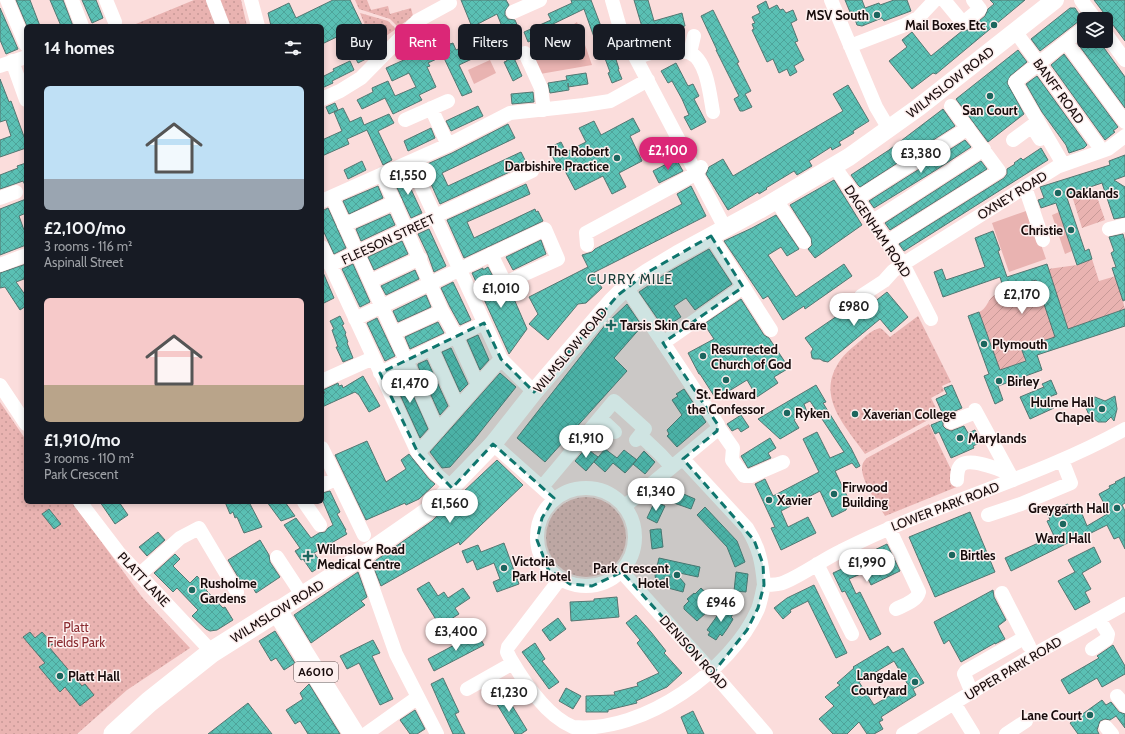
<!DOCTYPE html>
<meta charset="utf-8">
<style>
:root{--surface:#171b24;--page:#242831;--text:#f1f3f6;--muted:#9ea1a6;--accent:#db2777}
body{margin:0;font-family:Cabin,sans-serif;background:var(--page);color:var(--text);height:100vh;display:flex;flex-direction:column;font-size:15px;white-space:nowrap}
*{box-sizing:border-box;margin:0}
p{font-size:13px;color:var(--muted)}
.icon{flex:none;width:22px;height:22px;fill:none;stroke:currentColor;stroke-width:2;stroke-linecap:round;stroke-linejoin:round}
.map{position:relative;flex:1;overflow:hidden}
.sheet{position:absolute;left:24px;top:24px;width:300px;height:480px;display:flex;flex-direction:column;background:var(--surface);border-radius:6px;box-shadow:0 2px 6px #0003}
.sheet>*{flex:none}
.banner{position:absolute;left:336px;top:24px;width:380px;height:36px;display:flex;gap:8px}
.fabs{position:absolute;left:1077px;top:12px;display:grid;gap:8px}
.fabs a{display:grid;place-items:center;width:36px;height:36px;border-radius:6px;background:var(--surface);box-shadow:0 2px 6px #0003;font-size:20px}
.price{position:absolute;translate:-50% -34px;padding:0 9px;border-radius:14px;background:#fff;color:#222;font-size:13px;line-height:26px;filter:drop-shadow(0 1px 2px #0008)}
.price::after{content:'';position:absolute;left:50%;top:24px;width:12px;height:9px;margin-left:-6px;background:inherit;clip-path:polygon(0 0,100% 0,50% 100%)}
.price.on{background:var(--accent);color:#fff}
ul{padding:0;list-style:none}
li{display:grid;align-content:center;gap:8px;height:212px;padding:0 20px}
li span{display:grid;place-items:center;height:124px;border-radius:6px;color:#555}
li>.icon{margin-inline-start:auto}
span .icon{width:72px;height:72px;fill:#fffc;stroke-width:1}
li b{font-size:17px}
h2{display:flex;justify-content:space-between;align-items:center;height:48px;padding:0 20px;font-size:17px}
.tag{padding:0 14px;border-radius:6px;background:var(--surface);box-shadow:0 2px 6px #0003;font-size:14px;line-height:36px}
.tag.on{background:var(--accent);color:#fff}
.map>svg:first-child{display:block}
.grass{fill:#e9b3b1}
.park{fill:url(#park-dots)}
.garden{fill:url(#garden-furrows)}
.building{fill:url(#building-cross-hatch);stroke:#547671;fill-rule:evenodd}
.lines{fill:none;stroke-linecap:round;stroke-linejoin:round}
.minor{stroke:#fff;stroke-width:14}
.major{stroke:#fff;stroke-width:18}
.highway{stroke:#fff;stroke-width:21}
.marked{fill:#0f766e;fill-opacity:0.2;stroke:#0f766e;stroke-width:3;stroke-dasharray:8 5;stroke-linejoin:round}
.poi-dot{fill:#1c665e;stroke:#fdefee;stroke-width:1.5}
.labels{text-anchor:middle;stroke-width:3;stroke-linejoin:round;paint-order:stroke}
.shield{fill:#fdefee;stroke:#5d5050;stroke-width:1}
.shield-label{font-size:12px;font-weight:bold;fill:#180c0c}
.poi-label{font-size:13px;font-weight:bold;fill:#180c0c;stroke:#fdefee;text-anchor:start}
.street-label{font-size:13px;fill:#180c0c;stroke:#fdefee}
.park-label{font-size:13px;fill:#8a2c31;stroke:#fdefee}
.neighbourhood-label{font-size:14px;letter-spacing:1px;fill:#1b3c38;stroke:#fdefee}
</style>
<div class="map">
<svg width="1125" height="734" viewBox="0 0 1125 734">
<defs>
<pattern id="park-dots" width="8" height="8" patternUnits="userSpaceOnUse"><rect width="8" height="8" fill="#e9b3b1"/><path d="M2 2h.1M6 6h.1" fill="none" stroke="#c79997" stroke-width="1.8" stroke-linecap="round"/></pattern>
<pattern id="garden-furrows" width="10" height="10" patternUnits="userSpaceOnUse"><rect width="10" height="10" fill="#e9b3b1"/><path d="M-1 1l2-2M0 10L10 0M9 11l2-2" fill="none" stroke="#c79997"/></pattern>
<pattern id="building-cross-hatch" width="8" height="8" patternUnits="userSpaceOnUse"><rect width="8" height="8" fill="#5ac0b4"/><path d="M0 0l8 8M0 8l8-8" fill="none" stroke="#4ea49a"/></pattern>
</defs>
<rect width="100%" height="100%" fill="#fbdddc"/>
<path class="grass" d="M577,22L592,65L540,74L529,49L558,35Z
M490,60L496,73L474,84L468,70Z
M1029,210L1046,259L1009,272L992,223Z
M1059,212L1072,251L1065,254L1052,215Z"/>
<path class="park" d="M194,0H241L247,26H131Z
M355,0H367L371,10L388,6L390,14L411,8L413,16L398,27L390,19L359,9Z
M360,13L388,21L396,29L373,45Z
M918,316L951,382L942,386L944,391L931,398L939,414L865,454C849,431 822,404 833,374C837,363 844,354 853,347C861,341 870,330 880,328L883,330L890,337Z
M0,402L26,440V502H72L142,597L190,648L127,690L77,734H0Z
M929,424L959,486L885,516C879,505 857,476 863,463C864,461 865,460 867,458Z
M546 537a40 40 0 1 1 80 0a40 40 0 1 1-80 0Z"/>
<path class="garden" d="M1095,191L1105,220L1082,228L1073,199Z
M1092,259L1099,281L1116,276L1125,309L1068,329L1048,269L1077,265Z
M1036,280L1055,337L1022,348L1025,361L997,371L998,364L979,312C986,309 987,303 991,298C1000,289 1024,284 1036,280Z"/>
<path class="building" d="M16,0H30L40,26H27Z
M50,0H63L73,26H61Z
M82,0H96L103,18L92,23Z
M333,0H350L362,25L322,44V26H271L268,13L289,3L296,18Z
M461,0H506L509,5L505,11V15L508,19L515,20L521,34L508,39L516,57L514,58L522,76L513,81L504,62L507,61L500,46L459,65L472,92L462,96L443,56L428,63L430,66L427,67L436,87L419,95L422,100L393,114L385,98L362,109L357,100L373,92L372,88L388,81L395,96L416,87L409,73L392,81L386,68L406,59L407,60L424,53L417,39L442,27L450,44L453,43L456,50L503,29L497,14L472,27Z
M571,0H591L610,50L600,54L584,9L553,24L555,30L528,42L524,32L551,20L548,14L572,3Z
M634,0H648L654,21L682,13L685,26L653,35L656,41L643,44L639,28L642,27Z
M845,0H862L865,8L879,3L880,5L894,0H907L911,11L884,21L882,18L862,26L857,25L852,11L850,12Z
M990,0H1025L942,69L936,74L933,73L912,89L889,61L907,47L902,40L912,32L931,56L962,31L968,30L985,16L988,9L994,4Z
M1094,0H1125V41L1116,29Z
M766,1L769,9L777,5L780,10L783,9L786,13L793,10L797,20L791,23L798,41L795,42L804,60L794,66L797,72L790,76L787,69L779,73L773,59L767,62L752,30L754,29L752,24L755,23L752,17L760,13L757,6Z
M0,8L18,49L6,54L0,40Z
M1070,8H1075L1083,20L1079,21L1040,51L1031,39Z
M713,10L739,62L737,63L751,91L745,94L752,107L743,111H740L734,99L739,96L716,50H717L701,16Z
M1084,39V41H1099L1125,77V108L1078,44Z
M370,45L374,52L370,57L358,63L353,53Z
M613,50L619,69H618L622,79L612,83L608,73L610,72L603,53Z
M1018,50L1027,62L1010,76L1007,83L1024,114L988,142L956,99Z
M1064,54L1118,127L1113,131L1115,132L1105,140L1051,65Z
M350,61L354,70L332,81L333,83L322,88V77L334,71L333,69Z
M676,63L688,86L693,84L699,96L694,99L706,122L691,130L684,117L689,115L682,99L672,81L668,83L661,71Z
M586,73L588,84L568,87V83L569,90L550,93L548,83L567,80L566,76Z
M1037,76L1087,145L1084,148L1069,153L1066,145L1042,112L1026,84Z
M0,79L9,102L11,101L26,142V148L0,157V140L11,136L6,120L0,122Z
M848,85L869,121L853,131L854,133L839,142L841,145L832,150L831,147L809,161L812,166L797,175L794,171L766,188L767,189L759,194L758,192L728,210L706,174L709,167L723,159L733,176L843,111L833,94Z
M533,92L534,102L512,104L511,94Z
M335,103L338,110L329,114L326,107Z
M478,106L483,116L451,131L446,121Z
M343,108L350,122L361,117L364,125L389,114L394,123L378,131L392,160L383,165L367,130L347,139L349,144L322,156V140L342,131L334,112Z
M943,109L955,126L860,187L858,185L851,175L889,150Z
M633,118L640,131L630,136L642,161L619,173L626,187L612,194L603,176L575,190L564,169L560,171L548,148L561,142L566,152L586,142L579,128L594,121L601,135Z
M508,124L515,138L442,173L448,186L521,152L527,164L440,204L423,166L452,153Z
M431,128L435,138L408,151L404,141Z
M965,140L971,147L936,170L874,208L869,201Z
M1041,148L1048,160L904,251L899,244L1004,178L1007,174V169L1015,164L1014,163L1021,158L1023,160Z
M1125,155V176L1114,180L1125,187V217L1114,219L1102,183L1066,195L1085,251L1089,249L1092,259L1077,265L1056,203L1041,208L1038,200L1044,198L1040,187L1110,165L1109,161Z
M676,159L683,171L659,183L653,171Z
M362,161L366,170L348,179L344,170Z
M981,161L987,169L890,230L885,223Z
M26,163V187L23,181L0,189V175L18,168L17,166Z
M404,174L422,213L411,218L393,179Z
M834,180L862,225L815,258L808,249L812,245L811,238L790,205Z
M526,184L530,194L467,222L474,238L535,209L536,212L538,211L543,221L464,258L447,220Z
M378,186L383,198L349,214L343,201Z
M691,186L706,216L593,273L602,288L586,303L578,304L548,340L529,324L538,314L529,297L588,267L582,255L592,252L595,249L682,204L677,194Z
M26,199V213L19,216L24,230L26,229V245L0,255V209Z
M328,208L346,248L334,254L322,228V211Z
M390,214L395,225L361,241L356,229Z
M776,215L799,249L787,256L781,247L768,255L796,297L844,264L852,276L805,309L804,306L783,320L768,296L763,299L724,241L752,228Z
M429,229L446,266L434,272L428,255L418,234Z
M993,231L1000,250L998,251L1007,277L1047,264L1068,329L1125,309V326L1037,355L1042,370L998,386L1003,400L995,404L984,376L989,374L968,316L979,312L1000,370L1026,361L1021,348L1055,337L1036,280L1004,290L1000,277L943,297L934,272L942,269L946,280L985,267L975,238Z
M1123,234L1125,242V300L1123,301L1112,268L1116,267L1111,253L1114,251L1109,237Z
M541,240L546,254L513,270L506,257Z
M402,241L408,254L374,270L368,257Z
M709,249L732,284L695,310L686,298L674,306L681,317L664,328L639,292L667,273Z
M26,264V276L24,277V279L16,282L26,296V306L20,310L5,287L0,288V273Z
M353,264L370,302L360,307L342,269Z
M488,267L500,290L506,293L511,292L527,329L509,354L472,273L483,268V270Z
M322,270L334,298L324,303L322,299Z
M415,270L419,279L386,295L381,286Z
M453,282L471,320L460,325L450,307L441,288Z
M887,292L908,317L891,332L880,319L828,362L823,361L820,359H814L812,358L811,352L813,349L805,338L856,303L860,304L864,310Z
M426,295L431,307L398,322L393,311Z
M741,299L764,335L769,338L789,368L774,377L778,383L757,397L747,380L716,399L700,374H699L688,353L714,339L704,324Z
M627,304L642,326L614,358L627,371L545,462L517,438L606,324Z
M340,316L344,324L342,325L346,333L345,334L348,342L347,343L353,358L343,362L336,347H338L332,330L334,329L330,321Z
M377,318L395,356L385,361L367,323Z
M438,322L444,333L410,349L405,337Z
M478,335L489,360L480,370L467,340Z
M451,348L468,384L460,392L442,352Z
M427,360L448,406L440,415L418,366V364Z
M400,373L401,374L403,373L428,429L420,438L392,377Z
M500,373L516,387L473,441L450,467L442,468L430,452Z
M363,376L380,406L369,412L359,395L355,392L322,407V394L325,393L323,390L338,383L339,386L342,385L343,388Z
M1051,380L1057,394L1049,397L1054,408L1030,419L1020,397L1044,387L1042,384Z
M816,385L826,402L823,403L851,448L860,466L856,468L852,463L835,471L848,498L846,499L848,505L846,510L832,517L820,491L781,511L788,527L808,517L816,533L781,550L771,528L775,527L755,484L765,479L773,496L819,472L803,439L817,432L830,458L844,452L810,401L804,404L807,412L794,420L799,428L780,439L758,419Z
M952,385L962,408L948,414L944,417L936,399L947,394L944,388Z
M684,389L706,422L677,447L667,436L669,434L667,430L682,415L672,400L678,396L676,394Z
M1115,396L1117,409L1114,421L1111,417L1106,422H1098L1089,415L1086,408L1089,400L1095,397L1105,401Z
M741,415L749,427L741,432L738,428L732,431L727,424Z
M943,420V426L946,429L951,431L964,426L968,433L975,430L981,442L973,446L974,448L951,458L939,432L935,434L931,425Z
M770,438L776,448L768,453L771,458L748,468L741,456Z
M367,441L386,482L406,469L401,460L409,454L429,479L435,484L419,499L406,505L405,503L366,520L335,455Z
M586,448L598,457L586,471L575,461Z
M605,449L617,458L624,450L637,460L625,473L613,463L605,472L594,462Z
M644,451L655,462L645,474L633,464Z
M497,460L523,485L460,545L459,542L381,586L372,563L432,521L453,501L468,515L475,509L462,493Z
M1125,477V503L1122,505L1125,511V549L1119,537L1114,539L1107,525L1083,537L1082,536L1011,571L1005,558L1054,536L1047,521L1050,520L1047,513L1068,504L1072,513L1080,509L1087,526L1109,513L1099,494L1110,488L1109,486L1116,483L1115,482Z
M330,491L340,512L337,514L346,530L345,531L347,534L314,553L323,565L312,572L303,559L301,560L295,551L300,548L284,525L296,518L311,538L319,533L325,532L328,528L333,525L322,499V493Z
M679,492L695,499L691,509L674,503Z
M655,501L665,506L657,523L647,518Z
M100,502H119L128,515L115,524Z
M225,502H249L262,527L244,533L237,517L235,518L233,512L230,514Z
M267,502H285L295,516L281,521Z
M705,507L737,541L745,562L735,567L727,547L697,515Z
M49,509L61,524L54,529L42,514Z
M970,512L995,572L935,597L909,537Z
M657,529H661L663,547L652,549L650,530Z
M158,532L165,540L147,556L139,547Z
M260,540L269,555L270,562L280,577L256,593L250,583L244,587L228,560Z
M504,543L519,584L497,592L493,582L500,579L494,563L477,570L473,560L467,563L462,551L478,545L481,552Z
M887,544L900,571L871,585L865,572L849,579L856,594L860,592L881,634L870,640L845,591L842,592L833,573L859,561L858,558Z
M1094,547L1101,562L1082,573L1091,589L1085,592L1090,602L1075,610L1058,581L1075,572L1068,560Z
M175,554L180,559L173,566L190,583L197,576L208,588L206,590L223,608L225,607L233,620L217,630L210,631L206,629L192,616L198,610L177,588L173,592L154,573Z
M659,558L700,567L698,577L675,572L685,584L683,592L668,588L670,576L656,582L655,575Z
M358,572L367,597L361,601L365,605L311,643L294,615Z
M736,572L748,574L746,592L734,591Z
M429,582L438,596L444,592L448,598L463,588L470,598L455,608L459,614L440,626L417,589Z
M814,585L847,653L836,658L808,601L790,610L791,612L783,619L774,608L787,598Z
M701,588L717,603L697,621L684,609V606L689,601L687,599L694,593L695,594Z
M993,590L994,597L1006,620L998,626L1005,639L995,644V643L961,662L949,640L944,644L934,622Z
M617,597L619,617L571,621L570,602L594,601V599Z
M725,607L727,609L729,607L735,611L731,617L733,619L732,621L727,629L722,636L720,634L716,640L708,635L710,632L707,630L722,609L723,610Z
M636,615L651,632L666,651L664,653L682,673L667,687L636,701L637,703L608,710V712H586V696L615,695L614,692L638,686L637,683L659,673L637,643L640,640L626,623Z
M558,618L566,629L550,641L542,630Z
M275,631L295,663L284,670L276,658L271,661L259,641Z
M30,632L35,638L42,632L53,644L49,647L82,686L85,684L94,695L80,706L65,687L60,692L39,667L45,663L23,637Z
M477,633L484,645L434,671L428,659Z
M373,640L380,653L372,656L393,699L380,705L359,663L347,669L340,656Z
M535,643L545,659L542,661L559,682L549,689L522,652Z
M1113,645L1125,666V674L1102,687L1097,678L1069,694L1061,680L1099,658L1097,656Z
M888,646L893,653L903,648L924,683L913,689L916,695L881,717L883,720L879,722L883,729L874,734H867L859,722L847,734H833L819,719L834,706L825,697L840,685L837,683L854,668L853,667ZM894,661L908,685L874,705L859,682Z
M443,678L459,712L455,714L465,734H453L431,684Z
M309,684L340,734H308L300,721L295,724L286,710L303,699L300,693Z
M566,688L581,696L573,709L559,701Z
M502,689L527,730L521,734H515L492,696Z
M1102,700L1106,705L1111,702L1119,712L1125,714V728L1116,716L1110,720L1105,719L1100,721L1097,730L1099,734H1078L1070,723Z
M248,703L272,734H208Z
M415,710L425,729L417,734H410L400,720Z
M693,711L704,734H688L681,717Z"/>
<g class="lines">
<path class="minor" d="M7,0L26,45
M72,0L82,26
M106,0L115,22
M213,0L223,26
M251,0L258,26
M612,0L620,28L725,228
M831,0L876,107L889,129
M944,0L963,23L980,9L973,0
M1081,0L1095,19
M513,12L540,0
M1084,28L1066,42L1125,122
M1015,31L1098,145L1101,151
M1106,34L1125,60
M850,46L905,25L918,18L935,0
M525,53L541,88L544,110
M690,53L694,36
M636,58C649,52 661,50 675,51C679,52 686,51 690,53C707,60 710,96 713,112
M12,61L26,100
M0,66L26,57
M322,99L340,91L361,78L417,21L450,3
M431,108L448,145
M405,120L448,101
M1013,140L1032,126L1040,139
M410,162L501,359L534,392
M1063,164L1015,82L1066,42
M834,166L903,264L931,319
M382,174L442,311L456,336L478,385
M1025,187L1043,240
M332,197L438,431
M0,198L16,192
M856,199L968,128
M776,200L804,242
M322,201L448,145L510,113L584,105L610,101L648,80
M873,221L984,149
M344,225L395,202
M1109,229L1125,225
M711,236L771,330
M887,242L999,171L951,106
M587,245L586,233L695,174L701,167
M322,247L418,453L435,473L452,488
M0,265L26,255
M330,265L532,171
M371,281L420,258
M861,296L884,281L893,271L903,264L1057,167L1108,149L1125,136
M355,319L545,229L558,259L505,283L491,254
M394,333L442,311
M663,343L743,287
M431,348L458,407
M380,373L484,323
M322,381L373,358
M0,385L26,424
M975,410L1013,480
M600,418L615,432
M951,422L976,412
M719,428L733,448L732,460L744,476H751L783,462
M636,440L640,435L660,454L672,467
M493,444L548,493
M322,448L364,535
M418,453L501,359
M683,459L747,528C759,547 762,562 764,585
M957,480C957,475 957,469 961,465C971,457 999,470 1009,473
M322,485L336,479
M542,487L614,401L645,429L640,435
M537 537a49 49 0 1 1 98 0a49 49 0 1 1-98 0Z
M80,502L119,553L212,652
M304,502L320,525
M625,506L719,428L718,425L626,287
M988,515L1021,504L1071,483L1062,460
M889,528L919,592C917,601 904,605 896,609
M277,557L302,595
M360,558L366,569L396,654L418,697L366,734
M817,564L852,634
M621,571L713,673L766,734
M139,575L180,538L199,528L237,592
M560,579L508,647L507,652L510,658C524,682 546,716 573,727C644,734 732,669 758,609C761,601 762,593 764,585C771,585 779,585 785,582C804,574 822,560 841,551C933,504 1035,479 1125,429
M1002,593L1029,646
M1092,649L1107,639L1108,634L1099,619
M467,689L513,663
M972,693L964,674L966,671L1024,638
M1117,696L1125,706
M418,697L437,734
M954,703L973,734
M1106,727L1112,734
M903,734L1033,655L1125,604
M1006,734L1026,721"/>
<path class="major" d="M277,611L360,558L426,512L438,501L493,444L534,392L612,301L626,287L648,272L678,254L761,209L849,157L919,107L1055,0"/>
<path class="highway" d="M114,734L149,702L212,652L277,611L354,734"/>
</g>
<path class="marked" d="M711,236L743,287L663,343L718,425L717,431L683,459L754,540L763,564L764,585L758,608L747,630L713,673L622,572L592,586L570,584L548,569L537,540L542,518L554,498L493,444L452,488L418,453L380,373L484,323L501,359L534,392L618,295L648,272Z"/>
<g class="poi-dot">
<circle cx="877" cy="15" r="4"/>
<circle cx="994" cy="25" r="4"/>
<circle cx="990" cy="96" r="4"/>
<circle cx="617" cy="158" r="4"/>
<circle cx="1058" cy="193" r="4"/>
<circle cx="1071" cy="230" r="4"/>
<path d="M609 319h4v4h4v4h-4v4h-4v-4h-4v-4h4z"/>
<circle cx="984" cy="344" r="4"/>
<circle cx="703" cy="356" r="4"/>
<circle cx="726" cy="380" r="4"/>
<circle cx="999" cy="381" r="4"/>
<circle cx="1102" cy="409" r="4"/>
<circle cx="787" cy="413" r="4"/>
<circle cx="855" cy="414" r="4"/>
<circle cx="960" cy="438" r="4"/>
<circle cx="834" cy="494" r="4"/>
<circle cx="769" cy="500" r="4"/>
<circle cx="1117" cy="508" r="4"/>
<circle cx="1063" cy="524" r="4"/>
<circle cx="952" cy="555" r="4"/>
<path d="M306 550h4v4h4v4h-4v4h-4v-4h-4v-4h4z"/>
<circle cx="504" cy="568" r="4"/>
<circle cx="677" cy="575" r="4"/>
<circle cx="192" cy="590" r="4"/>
<circle cx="60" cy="676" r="4"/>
<circle cx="915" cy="682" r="4"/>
<circle cx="1090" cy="715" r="4"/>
</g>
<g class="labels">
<rect class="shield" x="294" y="662" width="44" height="20" rx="3"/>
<g class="shield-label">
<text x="316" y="676">A6010</text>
</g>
<g class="poi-label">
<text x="869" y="20" text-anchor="end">MSV South</text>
<text x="986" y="30" text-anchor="end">Mail Boxes Etc</text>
<text x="990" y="115" text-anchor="middle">San Court</text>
<text x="609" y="156" text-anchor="end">The Robert<tspan x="609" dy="15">Darbishire Practice</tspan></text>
<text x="1066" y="198">Oaklands</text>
<text x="1063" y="235" text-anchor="end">Christie</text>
<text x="620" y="330">Tarsis Skin Care</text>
<text x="992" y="349">Plymouth</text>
<text x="711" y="354">Resurrected<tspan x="711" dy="15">Church of God</tspan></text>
<text x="1007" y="386">Birley</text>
<text x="726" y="399" text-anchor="middle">St. Edward<tspan x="726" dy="15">the Confessor</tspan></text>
<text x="1094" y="407" text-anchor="end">Hulme Hall<tspan x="1094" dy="15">Chapel</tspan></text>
<text x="795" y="418">Ryken</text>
<text x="863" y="419">Xaverian College</text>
<text x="968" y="443">Marylands</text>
<text x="842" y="492">Firwood<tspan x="842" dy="15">Building</tspan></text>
<text x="777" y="505">Xavier</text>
<text x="1109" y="513" text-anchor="end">Greygarth Hall</text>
<text x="1063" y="543" text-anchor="middle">Ward Hall</text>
<text x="317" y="554">Wilmslow Road<tspan x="317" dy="15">Medical Centre</tspan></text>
<text x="960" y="560">Birtles</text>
<text x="512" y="566">Victoria<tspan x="512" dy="15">Park Hotel</tspan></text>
<text x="669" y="573" text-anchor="end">Park Crescent<tspan x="669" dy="15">Hotel</tspan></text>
<text x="200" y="588">Rusholme<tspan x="200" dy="15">Gardens</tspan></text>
<text x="907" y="680" text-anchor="end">Langdale<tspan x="907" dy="15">Courtyard</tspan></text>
<text x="68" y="681">Platt Hall</text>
<text x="1082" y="720" text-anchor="end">Lane Court</text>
</g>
<g class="street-label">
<text transform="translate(950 82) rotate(-38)" y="5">WILMSLOW ROAD</text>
<text transform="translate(1059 91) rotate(54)" y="5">BANFF ROAD</text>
<text transform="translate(1012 195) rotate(-32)" y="5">OXNEY ROAD</text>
<text transform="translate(878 231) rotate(56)" y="5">DAGENHAM ROAD</text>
<text transform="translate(388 239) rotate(-25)" y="5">FLEESON STREET</text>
<text transform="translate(570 350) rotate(-50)" y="5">WILMSLOW ROAD</text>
<text transform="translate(945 506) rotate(-21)" y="5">LOWER PARK ROAD</text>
<text transform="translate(144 579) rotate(47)" y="5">PLATT LANE</text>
<text transform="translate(277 611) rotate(-32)" y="5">WILMSLOW ROAD</text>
<text transform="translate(694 652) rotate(48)" y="5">DENISON ROAD</text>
<text transform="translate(1013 668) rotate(-31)" y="5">UPPER PARK ROAD</text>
</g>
<g class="park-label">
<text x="76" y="632">Platt<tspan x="76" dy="15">Fields Park</tspan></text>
</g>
<g class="neighbourhood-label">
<text x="630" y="284">CURRY MILE</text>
</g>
</g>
</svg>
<div class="fabs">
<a><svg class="icon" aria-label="layers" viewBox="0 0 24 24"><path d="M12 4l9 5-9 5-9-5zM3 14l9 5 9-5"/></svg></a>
</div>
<b class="price on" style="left:668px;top:171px">£2,100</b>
<b class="price" style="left:921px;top:174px">£3,380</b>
<b class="price" style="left:408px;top:196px">£1,550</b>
<b class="price" style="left:501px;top:309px">£1,010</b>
<b class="price" style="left:1022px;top:315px">£2,170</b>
<b class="price" style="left:854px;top:327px">£980</b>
<b class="price" style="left:410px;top:404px">£1,470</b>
<b class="price" style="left:586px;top:459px">£1,910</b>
<b class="price" style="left:656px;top:512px">£1,340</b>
<b class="price" style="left:450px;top:524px">£1,560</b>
<b class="price" style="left:867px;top:583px">£1,990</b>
<b class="price" style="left:721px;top:623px">£946</b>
<b class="price" style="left:456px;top:652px">£3,400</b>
<b class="price" style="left:509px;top:713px">£1,230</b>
<div class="banner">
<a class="tag">Buy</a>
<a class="tag on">Rent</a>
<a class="tag">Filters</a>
<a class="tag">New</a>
<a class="tag">Apartment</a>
</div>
<section class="sheet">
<h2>14 homes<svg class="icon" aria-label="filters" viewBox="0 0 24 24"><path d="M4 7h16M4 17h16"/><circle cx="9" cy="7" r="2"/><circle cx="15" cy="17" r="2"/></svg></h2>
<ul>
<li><span style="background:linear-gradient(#bfe0f5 75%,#9aa5b1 0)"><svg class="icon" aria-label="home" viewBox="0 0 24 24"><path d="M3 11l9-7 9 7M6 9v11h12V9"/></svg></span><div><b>£2,100/mo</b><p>3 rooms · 116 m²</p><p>Aspinall Street</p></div></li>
<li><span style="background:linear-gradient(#f6c9c9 70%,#b9a48a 0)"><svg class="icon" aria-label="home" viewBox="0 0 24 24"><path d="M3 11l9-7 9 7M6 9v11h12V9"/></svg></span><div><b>£1,910/mo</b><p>3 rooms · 110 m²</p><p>Park Crescent</p></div></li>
</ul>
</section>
</div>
